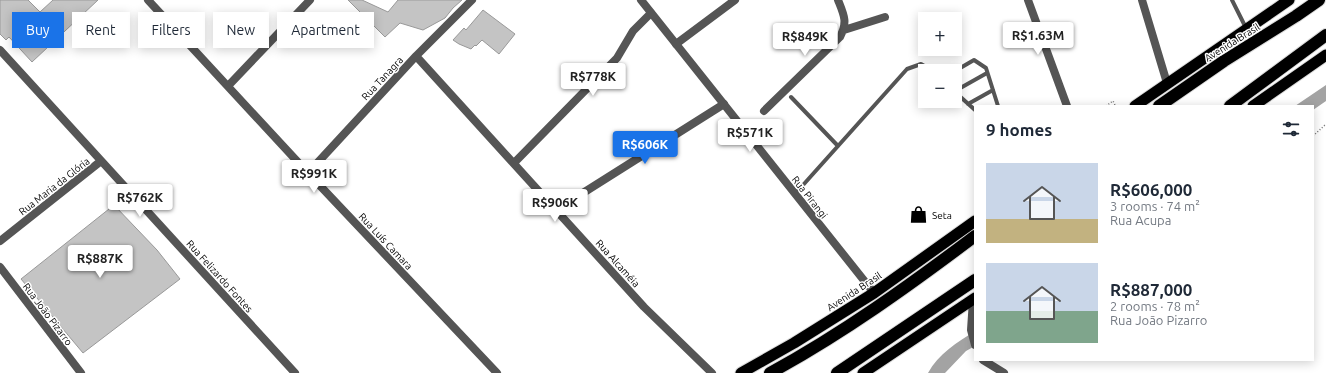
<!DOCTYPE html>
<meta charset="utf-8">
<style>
:root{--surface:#fff;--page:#f6f6f7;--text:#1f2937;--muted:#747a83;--accent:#1a73e8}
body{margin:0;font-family:Ubuntu,sans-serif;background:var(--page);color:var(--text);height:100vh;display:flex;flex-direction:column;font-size:15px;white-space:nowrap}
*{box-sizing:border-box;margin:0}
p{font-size:13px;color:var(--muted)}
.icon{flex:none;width:22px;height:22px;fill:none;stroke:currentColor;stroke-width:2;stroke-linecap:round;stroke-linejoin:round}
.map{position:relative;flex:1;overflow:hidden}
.side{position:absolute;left:974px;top:105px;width:340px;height:256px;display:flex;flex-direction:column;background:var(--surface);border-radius:0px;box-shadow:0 2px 10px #0003}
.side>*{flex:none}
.banner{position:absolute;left:12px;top:12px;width:380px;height:36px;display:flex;gap:8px}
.fabs{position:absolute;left:918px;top:12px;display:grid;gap:8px}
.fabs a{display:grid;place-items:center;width:44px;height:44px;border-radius:0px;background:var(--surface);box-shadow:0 2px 10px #0003;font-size:20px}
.price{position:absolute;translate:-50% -34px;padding:0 9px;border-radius:4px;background:#fff;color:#222;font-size:13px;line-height:26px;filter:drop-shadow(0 1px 2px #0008)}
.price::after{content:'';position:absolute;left:50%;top:24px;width:12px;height:9px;margin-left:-6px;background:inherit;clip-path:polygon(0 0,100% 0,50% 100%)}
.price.current{background:var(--accent);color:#fff}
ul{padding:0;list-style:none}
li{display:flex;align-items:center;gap:12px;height:100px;padding:0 12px}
li span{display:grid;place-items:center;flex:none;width:112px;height:80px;border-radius:0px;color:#555}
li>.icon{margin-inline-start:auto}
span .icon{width:48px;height:48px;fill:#fffc;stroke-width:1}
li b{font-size:17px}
h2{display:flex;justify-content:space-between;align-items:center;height:48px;padding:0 12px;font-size:17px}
.tag{padding:0 14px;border-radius:0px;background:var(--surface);box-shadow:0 2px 10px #0003;font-size:14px;line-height:36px}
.tag.current{background:var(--accent);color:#fff}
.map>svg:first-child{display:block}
.water{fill:#a3a3a3}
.building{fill:#c4c4c4;stroke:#999}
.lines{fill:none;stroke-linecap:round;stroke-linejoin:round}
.trunk-casing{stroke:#dbdbdb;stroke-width:13}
.motorway-casing{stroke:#dbdbdb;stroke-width:14}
.path{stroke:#777;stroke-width:1.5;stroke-dasharray:1 2;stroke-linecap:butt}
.service{stroke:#555;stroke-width:4}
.minor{stroke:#555;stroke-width:8}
.tertiary{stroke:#555;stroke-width:8}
.trunk{stroke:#000;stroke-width:11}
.motorway{stroke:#000;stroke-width:12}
.labels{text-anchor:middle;stroke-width:3;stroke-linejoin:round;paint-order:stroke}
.street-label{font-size:10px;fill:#000;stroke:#fff}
.poi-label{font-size:10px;fill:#000;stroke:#fff;text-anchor:start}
</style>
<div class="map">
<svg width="1326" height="373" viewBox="0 0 1326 373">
<rect width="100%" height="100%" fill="#fff"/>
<path class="water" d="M1326,85V101L1313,110V106H1295Z
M975,331V346L966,351L945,373H928C938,354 958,342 975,331Z"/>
<path class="building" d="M0,0H28L40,12L53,0H98L32,62L9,37L6,40L0,34Z
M348,0H362L388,12L398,0H462L453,8L445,18L423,30L400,23L385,37Z
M483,10L515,34L499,54L482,40L476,46L475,45L471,49L459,44L453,40L464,28L466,30Z
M114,205L157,250L180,279L83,353L21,279Z"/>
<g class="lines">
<defs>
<path id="trunk" d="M1135,106L1289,0
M1253,106L1326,55
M741,373L794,343L874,293L975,221
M863,373L975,298"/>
<path id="motorway" d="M1159,106L1224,61L1296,16L1319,0
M1230,106L1326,35
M770,373C842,334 910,285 975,236
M837,373L975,280"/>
</defs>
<use href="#trunk" class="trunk-casing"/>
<use href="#motorway" class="motorway-casing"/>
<path class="path" d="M1106,106L1113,101L1115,105L1113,106
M1313,136L1326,124"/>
<path class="service" d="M1232,0L1246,28
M955,71L974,60L986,68L998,106
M955,91L987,73
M955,92L975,110
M791,97L838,146
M968,104L993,90
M795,194L907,69L921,64L933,71"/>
<path class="minor" d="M148,0L308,173L497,373
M1028,0L1067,106
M1142,0L1167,83
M844,30L885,17
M676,44L735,0
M0,50L295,373
M416,56L644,307L712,373
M228,86L310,0
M764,111L840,37C848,22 844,15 838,0
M514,163L617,58L633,31L651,13
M308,173L416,56L472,0
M556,210L724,104
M0,241L101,161
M0,267L81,373
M973,300L971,330L975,345
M983,360L1004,373"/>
<path class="tertiary" d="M641,0L874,293"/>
<use href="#trunk" class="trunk"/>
<use href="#motorway" class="motorway"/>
</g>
<defs>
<symbol id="shop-bare" viewBox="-9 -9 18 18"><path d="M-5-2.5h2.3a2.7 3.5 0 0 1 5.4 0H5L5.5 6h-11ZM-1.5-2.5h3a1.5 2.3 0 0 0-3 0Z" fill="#000" stroke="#fff" stroke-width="2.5" paint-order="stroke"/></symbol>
</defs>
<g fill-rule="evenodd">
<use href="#shop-bare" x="906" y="202" width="25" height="25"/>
</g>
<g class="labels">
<g class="street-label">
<text transform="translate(1232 42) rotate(-32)" y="4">Avenida Brasil</text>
<text transform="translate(382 78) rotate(-47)" y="4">Rua Tanagra</text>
<text transform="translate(54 186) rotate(-38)" y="4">Rua Maria da Glória</text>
<text transform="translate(810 197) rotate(52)" y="4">Rua Pirangi</text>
<text transform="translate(386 241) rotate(47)" y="4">Rua Luís Camara</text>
<text transform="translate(618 263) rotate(48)" y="4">Rua Alcaméia</text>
<text transform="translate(220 276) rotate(48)" y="4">Rua Felizardo Fontes</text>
<text transform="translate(854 291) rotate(-33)" y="4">Avenida Brasil</text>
<text transform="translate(48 314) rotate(53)" y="4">Rua João Pizarro</text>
</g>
<g class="poi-label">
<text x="932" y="219">Seta</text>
</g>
</g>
</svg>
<div class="fabs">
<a>+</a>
<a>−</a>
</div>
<b class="price" style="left:1038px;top:56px">R$1.63M</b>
<b class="price" style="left:805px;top:57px">R$849K</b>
<b class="price" style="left:593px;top:97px">R$778K</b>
<b class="price" style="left:750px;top:153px">R$571K</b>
<b class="price current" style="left:645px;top:165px">R$606K</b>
<b class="price" style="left:314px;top:194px">R$991K</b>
<b class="price" style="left:140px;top:218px">R$762K</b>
<b class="price" style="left:555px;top:223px">R$906K</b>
<b class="price" style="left:100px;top:279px">R$887K</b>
<div class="banner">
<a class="tag current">Buy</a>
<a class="tag">Rent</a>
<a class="tag">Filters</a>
<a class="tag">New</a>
<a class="tag">Apartment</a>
</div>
<section class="side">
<h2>9 homes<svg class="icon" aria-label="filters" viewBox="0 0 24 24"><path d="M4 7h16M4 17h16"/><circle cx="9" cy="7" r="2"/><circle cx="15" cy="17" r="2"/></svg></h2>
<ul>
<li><span style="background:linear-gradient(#c9d6e8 70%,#c2b280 0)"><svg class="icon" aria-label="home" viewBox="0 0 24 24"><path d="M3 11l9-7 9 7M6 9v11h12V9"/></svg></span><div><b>R$606,000</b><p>3 rooms · 74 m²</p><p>Rua Acupa</p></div></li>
<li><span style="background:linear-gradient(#c9d6e8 60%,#7fa58c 0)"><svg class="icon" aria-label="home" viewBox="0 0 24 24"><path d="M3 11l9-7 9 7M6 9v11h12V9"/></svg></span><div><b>R$887,000</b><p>2 rooms · 78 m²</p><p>Rua João Pizarro</p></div></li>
</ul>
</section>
</div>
